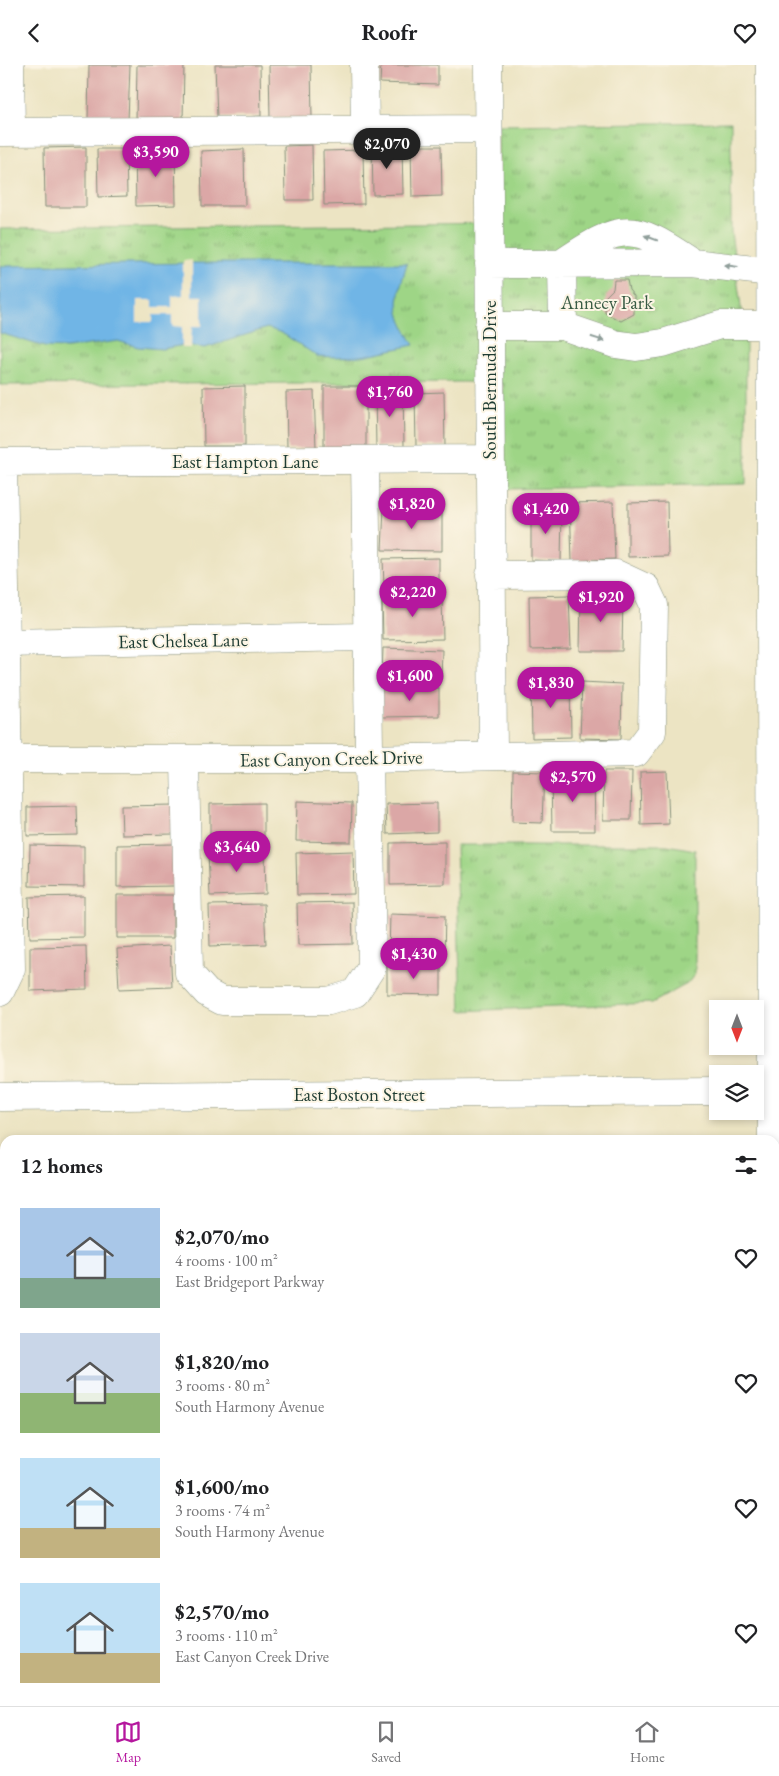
<!DOCTYPE html>
<meta charset="utf-8">
<style>
:root{--surface:#fff;--page:#f2f2f2;--text:#202124;--muted:#757577;--line:#e0e0e0;--accent:#b5179e}
body{margin:0;font-family:"EB Garamond",serif;background:var(--page);color:var(--text);height:100vh;display:flex;flex-direction:column;font-size:19px;white-space:nowrap}
*{box-sizing:border-box;margin:0}
p{font-size:16px;color:var(--muted)}
.icon{flex:none;width:28px;height:28px;fill:none;stroke:currentColor;stroke-width:2;stroke-linecap:round;stroke-linejoin:round}
.map{position:relative;flex:1;overflow:hidden}
.side{position:absolute;left:0px;top:1070px;width:780px;height:571px;display:flex;flex-direction:column;background:var(--surface);border-radius:15px 15px 0 0;box-shadow:0 2px 8px #0003}
.side>*{flex:none}
.needle{width:32px;rotate:180deg}
.buttons{position:absolute;left:709px;top:935px;display:grid;gap:10px}
.buttons a{display:grid;place-items:center;width:55px;height:55px;border-radius:0px;background:var(--surface);box-shadow:0 2px 8px #0003;font-size:25px}
.price{position:absolute;translate:-50% -42px;padding:0 11px;border-radius:18px;background:var(--accent);color:#fff;font-size:16px;line-height:32px;filter:drop-shadow(0 1px 2px #0008)}
.price::after{content:'';position:absolute;left:50%;top:30px;width:15px;height:11px;margin-left:-8px;background:inherit;clip-path:polygon(0 0,100% 0,50% 100%)}
.price.active{background:#222;color:#fff}
ul{padding:0;list-style:none}
li{display:flex;align-items:center;gap:15px;height:125px;padding:0 20px}
li span{display:grid;place-items:center;flex:none;width:140px;height:100px;border-radius:0px;color:#555}
li>.icon{margin-inline-start:auto}
span .icon{width:60px;height:60px;fill:#fffc;stroke-width:1}
li b{font-size:21px}
h2{display:flex;justify-content:space-between;align-items:center;height:60px;padding:0 20px;font-size:21px}
header{display:flex;justify-content:space-between;align-items:center;height:65px;padding:0 20px;background:var(--surface);font-size:22px;font-weight:700}
.dock{display:flex;justify-content:space-around;align-items:center;height:70px;border-top:1px solid var(--line);background:var(--surface);font-size:14px;color:var(--muted)}
.dock a{display:grid;justify-items:center;gap:2px}
.dock .active{color:var(--accent)}
.map>svg:first-child{display:block}
.grass{fill:#9ed586;stroke:#5e895d}
.park{fill:url(#park-tufts);stroke:#5e895d}
.water{fill:#6fb5e6;stroke:#47798d}
.pier{fill:#ece4c3}
.building{fill:#dba7a6}
.lines{fill:none;stroke-linecap:round;stroke-linejoin:round}
.minor-casing{stroke:#86907c;stroke-width:29}
.major-casing{stroke:#86907c;stroke-width:29}
.minor{stroke:#fff;stroke-width:28}
.major{stroke:#fff;stroke-width:28}
.oneway{fill:#8f9e9a}
.labels{text-anchor:middle;stroke-width:4;stroke-linejoin:round;paint-order:stroke}
.park-label{font-size:19px;fill:#385b44;stroke:#fcf5e5}
.street-label{font-size:19px;fill:#1f3d34;stroke:#fcf5e5}
</style>
<header><svg class="icon" aria-label="back" viewBox="0 0 24 24"><path d="M15 5l-7 7 7 7"/></svg>Roofr<svg class="icon" aria-label="heart" viewBox="0 0 24 24"><path d="M12 20l-8-8c-3-5 5-10 8-4 3-6 11-1 8 4z"/></svg></header>
<div class="map">
<svg width="779" height="1641" viewBox="0 0 779 1641">
<defs>
<pattern id="park-tufts" width="24" height="20" patternUnits="userSpaceOnUse" patternTransform="scale(1.25)"><rect width="24" height="20" fill="#9ed586"/><path d="M3 7l-1-3M5 7V3M7 7l1-3M15 17l-1-3M17 17v-4M19 17l1-3" fill="none" stroke="#80ae6e"/></pattern>
</defs>
<rect width="100%" height="100%" fill="#fcf5e5"/>
<filter id="ink" filterUnits="userSpaceOnUse"><feTurbulence type="fractalNoise" baseFrequency=".02" numOctaves="2"/><feDisplacementMap in="SourceGraphic" scale="10" xChannelSelector="R" yChannelSelector="G"/><feConvolveMatrix kernelMatrix="1 2 1 2 8 2 1 2 1" color-interpolation-filters="sRGB"/></filter>
<filter id="wash" filterUnits="userSpaceOnUse"><feTurbulence type="fractalNoise" baseFrequency=".0096" numOctaves="4" result="noise"/><feDisplacementMap in="SourceGraphic" scale="20" xChannelSelector="R" yChannelSelector="G"/><feGaussianBlur stdDeviation="1.12" result="paint"/><feColorMatrix in="noise" values="0 0 0 0 0 0 0 0 0 0 0 0 0 0 0 0 0 1.4 0 .05"/><feComposite in="paint" operator="in"/></filter>
<g filter="url(#wash)">
<rect width="100%" height="100%" fill="#ece4c3"/>
<path class="grass" d="M268,1636V1641H211V1637Z"/>
<path class="park" d="M731,57V167L746,280V419L506,424L503,319L465,317L0,320V164L499,158L498,60Z
M456,780H667L695,785V909L687,919L652,938L461,946Z"/>
<path class="water" d="M192,198H407C396,239 392,242 414,280L362,291L334,292L317,291L282,268L267,263L205,283L184,280L162,284L138,282L118,276L66,283L45,282L0,268V201Z"/>
<path class="pier" d="M192,195V231H202V261H192L191,283H182V262L172,261V250H153V257H137V235H153V242H172V231L183,230V196Z"/>
<g id="blocks">
<path class="building" d="M89,0H130L128,56L88,55Z
M137,0H184L183,57L136,56Z
M215,0H260L261,51L217,53Z
M269,0H311L312,53H270Z
M381,0H438V20L380,18Z
M312,80L313,135H285L284,81Z
M402,80L403,129L373,130L372,81Z
M411,81H441L442,131L412,132Z
M86,82V142H45L44,83Z
M97,84H126L127,131L98,132Z
M244,84L245,141H202L201,86Z
M175,85L176,140L136,141L135,86Z
M363,85L364,139L324,140L323,86Z
M614,215H627L629,225L634,231V249L621,256L605,248L606,231L613,224Z
M245,321V381H204L203,322Z
M324,321H366V382L324,383Z
M403,324L404,381L376,382L375,325Z
M314,326L316,383L287,384L286,327Z
M444,327L445,381H416L415,328Z
M613,437L615,494L572,496L570,438Z
M667,437L668,491L628,492V438Z
M384,443L442,444V486L382,485Z
M531,445L562,446L561,496L531,495Z
M439,493V523H384L383,494Z
M581,529L623,530L622,586H580Z
M569,530L571,584L530,585L529,531Z
M442,531L443,574L383,575L382,533Z
M383,583L442,585L441,614L382,612Z
M570,616L571,672L532,673L531,617Z
M582,617L622,619L621,674L580,673Z
M439,623V651L382,652L381,624Z
M513,706L544,707L542,758L512,757Z
M604,706H632L631,755H603Z
M667,706L669,759L641,760L640,707Z
M594,709L595,766H552L551,710Z
M297,736L352,738L351,777L296,776Z
M264,738V777L210,778V739Z
M437,738V767L387,769L386,739Z
M174,740L175,769L122,770L121,741Z
M77,741L78,770L27,771V742Z
M445,777V819L390,820V778Z
M174,779V821L117,822V780Z
M30,780L84,781V822L29,821Z
M265,786L266,829L210,831L208,788Z
M353,786L354,829L297,830L296,788Z
M117,830H173V873H117Z
M84,831V872L30,873L29,832Z
M352,837L353,879L298,880L297,838Z
M264,839L266,879L210,881L209,840Z
M390,849L445,851L444,891L389,890Z
M86,881L87,924L30,926V882Z
M170,881L172,922L119,924L117,884Z
M387,900L441,901V930L387,929Z
M1,1196H5V1268H0Z
M0,1358H5V1430H0Z
M0,1468H5V1489H0Z
M118,1636H211V1641H118Z
M539,1637H571V1641H539Z"/>
</g>
</g>
<g filter="url(#ink)">
<use href="#blocks" fill-opacity="0" stroke="#86907c" stroke-width="1"/>
<g class="lines">
<defs>
<path id="minor" d="M10,0L11,67
M364,0L365,65
M488,0L493,690
M0,67L488,64
M489,199L693,198L779,208
M489,261H563L615,279L636,282L663,278L720,260H779
M563,261L562,198C623,157 632,157 693,198
M0,397L489,394
M0,578L366,572
M0,694H368L636,688L652,667L654,540L646,523L616,509L490,510
M185,694L189,908L207,928L222,936H329L355,928L372,902L365,395
M0,927L11,904L3,397
M0,1032L718,1026"/>
<path id="major" d="M770,0L772,1075
M771,1636V1641"/>
</defs>
<use href="#minor" class="minor-casing"/>
<use href="#major" class="major-casing"/>
<use href="#minor" class="minor"/>
<use href="#major" class="major"/>
</g>
<defs><path id="oneway-solid" d="M-6-.8H1V-3.2L6.5 0L1 3.2V.8H-6Z" transform="scale(1.25)"/></defs>
<g class="oneway">
<use href="#oneway-solid" transform="translate(651 173) rotate(-159)"/>
<use href="#oneway-solid" transform="translate(731 201) rotate(-173)"/>
<use href="#oneway-solid" transform="translate(598 274) rotate(17)"/>
</g>
</g>
<g class="labels">
<g class="park-label">
<text x="607" y="244">Annecy Park</text>
</g>
<g class="street-label">
<text transform="translate(489 315) rotate(-90)" y="7">South Bermuda Drive</text>
<text x="245" y="403">East Hampton Lane</text>
<text transform="translate(183 575) rotate(-1)" y="7">East Chelsea Lane</text>
<text transform="translate(331 693) rotate(-1)" y="7">East Canyon Creek Drive</text>
<text x="359" y="1036">East Boston Street</text>
</g>
</g>
</svg>
<div class="buttons">
<a><svg class="needle" viewBox="-14 -14 28 28"><path d="M0-13l5 13h-10z" fill="#e53935"/><path d="M0 13l5-13h-10z" fill="#757577"/></svg></a>
<a><svg class="icon" aria-label="layers" viewBox="0 0 24 24"><path d="M12 4l9 5-9 5-9-5zM3 14l9 5 9-5"/></svg></a>
</div>
<b class="price active" style="left:387px;top:105px">$2,070</b>
<b class="price" style="left:156px;top:113px">$3,590</b>
<b class="price" style="left:390px;top:353px">$1,760</b>
<b class="price" style="left:412px;top:465px">$1,820</b>
<b class="price" style="left:546px;top:470px">$1,420</b>
<b class="price" style="left:413px;top:553px">$2,220</b>
<b class="price" style="left:601px;top:558px">$1,920</b>
<b class="price" style="left:410px;top:637px">$1,600</b>
<b class="price" style="left:551px;top:644px">$1,830</b>
<b class="price" style="left:573px;top:738px">$2,570</b>
<b class="price" style="left:237px;top:808px">$3,640</b>
<b class="price" style="left:414px;top:915px">$1,430</b>
<section class="side">
<h2>12 homes<svg class="icon" aria-label="filters" viewBox="0 0 24 24"><path d="M4 7h16M4 17h16"/><circle cx="9" cy="7" r="2"/><circle cx="15" cy="17" r="2"/></svg></h2>
<ul>
<li><span style="background:linear-gradient(#a9c7e8 70%,#7fa58c 0)"><svg class="icon" aria-label="home" viewBox="0 0 24 24"><path d="M3 11l9-7 9 7M6 9v11h12V9"/></svg></span><div><b>$2,070/mo</b><p>4 rooms · 100 m²</p><p>East Bridgeport Parkway</p></div><svg class="icon" aria-label="heart" viewBox="0 0 24 24"><path d="M12 20l-8-8c-3-5 5-10 8-4 3-6 11-1 8 4z"/></svg></li>
<li><span style="background:linear-gradient(#c9d6e8 60%,#8fb573 0)"><svg class="icon" aria-label="home" viewBox="0 0 24 24"><path d="M3 11l9-7 9 7M6 9v11h12V9"/></svg></span><div><b>$1,820/mo</b><p>3 rooms · 80 m²</p><p>South Harmony Avenue</p></div><svg class="icon" aria-label="heart" viewBox="0 0 24 24"><path d="M12 20l-8-8c-3-5 5-10 8-4 3-6 11-1 8 4z"/></svg></li>
<li><span style="background:linear-gradient(#bfe0f5 70%,#c2b280 0)"><svg class="icon" aria-label="home" viewBox="0 0 24 24"><path d="M3 11l9-7 9 7M6 9v11h12V9"/></svg></span><div><b>$1,600/mo</b><p>3 rooms · 74 m²</p><p>South Harmony Avenue</p></div><svg class="icon" aria-label="heart" viewBox="0 0 24 24"><path d="M12 20l-8-8c-3-5 5-10 8-4 3-6 11-1 8 4z"/></svg></li>
<li><span style="background:linear-gradient(#bfe0f5 70%,#c2b280 0)"><svg class="icon" aria-label="home" viewBox="0 0 24 24"><path d="M3 11l9-7 9 7M6 9v11h12V9"/></svg></span><div><b>$2,570/mo</b><p>3 rooms · 110 m²</p><p>East Canyon Creek Drive</p></div><svg class="icon" aria-label="heart" viewBox="0 0 24 24"><path d="M12 20l-8-8c-3-5 5-10 8-4 3-6 11-1 8 4z"/></svg></li>
</ul>
</section>
</div>
<nav class="dock">
<a class="active"><svg class="icon" aria-label="map" viewBox="0 0 24 24"><path d="M3 6l6-2 6 2 6-2v14l-6 2-6-2-6 2zM9 4v14M15 6v14"/></svg>Map</a>
<a><svg class="icon" aria-label="saved" viewBox="0 0 24 24"><path d="M7 4h10v16l-5-4-5 4z"/></svg>Saved</a>
<a><svg class="icon" aria-label="home" viewBox="0 0 24 24"><path d="M3 11l9-7 9 7M6 9v11h12V9"/></svg>Home</a>
</nav>
